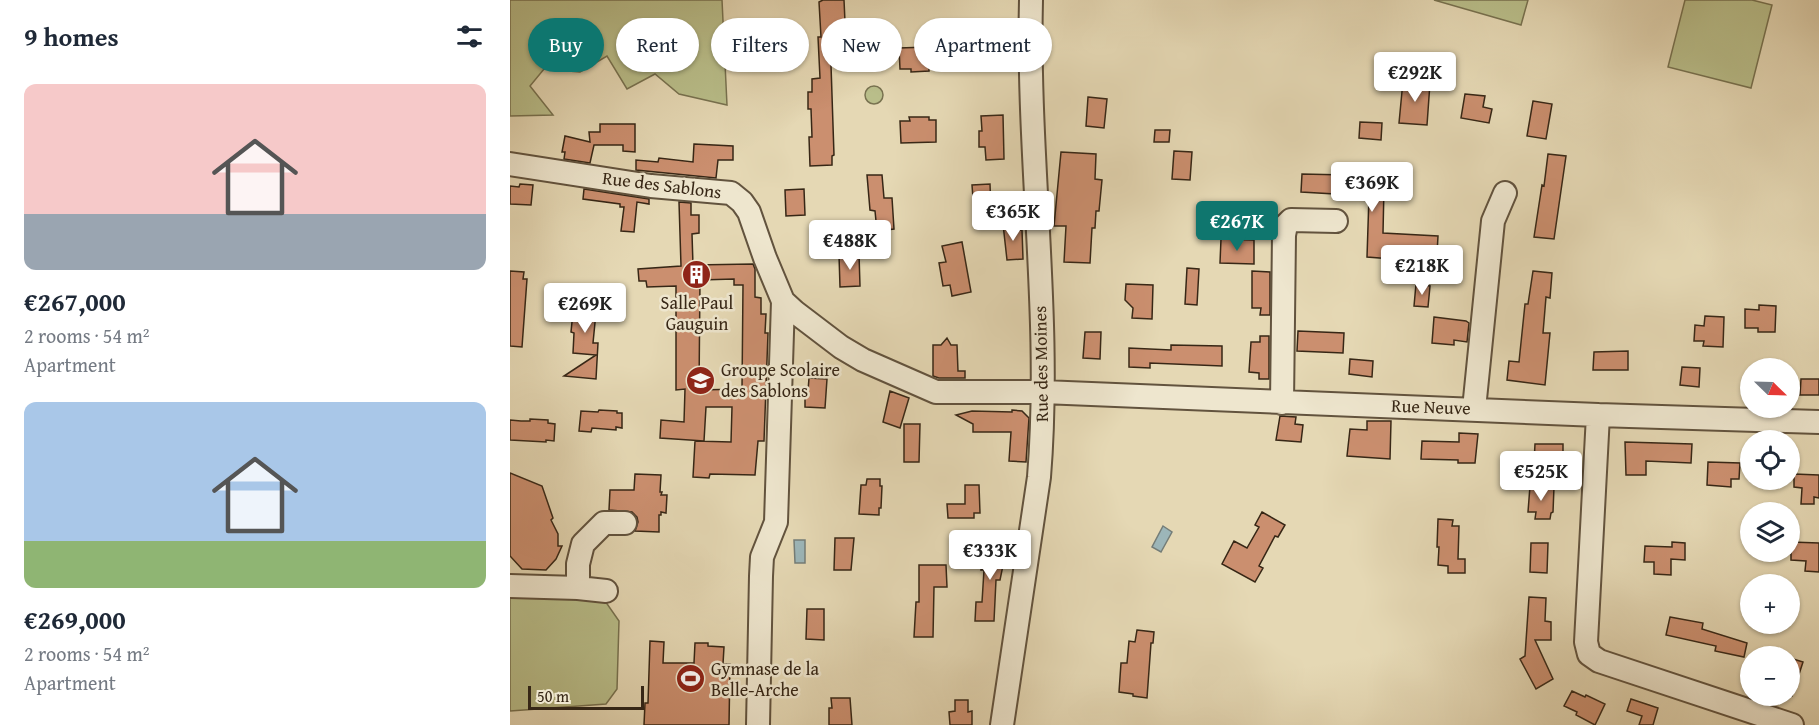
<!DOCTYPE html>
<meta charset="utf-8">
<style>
:root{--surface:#fff;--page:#f6f6f7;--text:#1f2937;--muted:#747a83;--accent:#0f766e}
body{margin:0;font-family:"Gentium Book Plus",serif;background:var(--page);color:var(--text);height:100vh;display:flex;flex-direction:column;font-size:22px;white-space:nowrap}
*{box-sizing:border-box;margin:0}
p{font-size:20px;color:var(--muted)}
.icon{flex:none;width:33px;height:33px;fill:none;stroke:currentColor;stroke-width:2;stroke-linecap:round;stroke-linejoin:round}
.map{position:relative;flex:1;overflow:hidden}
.details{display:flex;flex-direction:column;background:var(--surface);width:510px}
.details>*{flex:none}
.banner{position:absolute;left:18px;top:18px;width:570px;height:54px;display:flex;gap:12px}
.needle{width:39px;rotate:113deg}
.tools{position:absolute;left:1230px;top:358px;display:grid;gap:12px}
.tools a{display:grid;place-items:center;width:60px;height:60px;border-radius:50%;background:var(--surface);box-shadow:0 2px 4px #0004;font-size:30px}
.scale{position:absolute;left:18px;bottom:15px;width:116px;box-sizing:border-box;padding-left:6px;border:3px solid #372716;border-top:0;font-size:16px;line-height:21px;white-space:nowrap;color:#372716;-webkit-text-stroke:4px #eee6ce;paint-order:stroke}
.price{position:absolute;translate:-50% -51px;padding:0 14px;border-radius:6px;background:#fff;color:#222;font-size:20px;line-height:39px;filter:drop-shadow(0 2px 3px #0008)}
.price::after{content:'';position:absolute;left:50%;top:36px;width:18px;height:14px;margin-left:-9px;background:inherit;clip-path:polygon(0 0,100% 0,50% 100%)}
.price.selected{background:var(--accent);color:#fff}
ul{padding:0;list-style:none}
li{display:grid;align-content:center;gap:12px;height:318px;padding:0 24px}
li span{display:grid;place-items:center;height:186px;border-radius:12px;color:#555}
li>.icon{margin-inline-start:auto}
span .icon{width:108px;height:108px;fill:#fffc;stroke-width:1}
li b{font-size:26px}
h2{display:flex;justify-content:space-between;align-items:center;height:72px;padding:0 24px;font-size:26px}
.tag{padding:0 21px;border-radius:27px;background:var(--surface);box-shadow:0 2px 4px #0004;font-size:21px;line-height:54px}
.tag.selected{background:var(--accent);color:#fff}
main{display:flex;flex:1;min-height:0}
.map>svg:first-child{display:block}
.green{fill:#b9be8a;stroke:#787250;stroke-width:1.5}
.water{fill:#9cb6b9;stroke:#747d78;stroke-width:1.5}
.building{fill:#cb8f6f;stroke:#372716;stroke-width:1.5;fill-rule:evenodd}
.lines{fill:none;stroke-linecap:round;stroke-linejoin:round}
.minor-casing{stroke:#62533e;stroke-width:26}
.minor{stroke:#eee6ce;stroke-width:22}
.labels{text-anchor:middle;stroke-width:5;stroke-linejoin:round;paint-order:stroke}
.street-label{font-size:18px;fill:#372716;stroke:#eee6ce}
.poi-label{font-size:18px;fill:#372716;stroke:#eee6ce;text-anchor:start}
</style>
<main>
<section class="details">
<h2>9 homes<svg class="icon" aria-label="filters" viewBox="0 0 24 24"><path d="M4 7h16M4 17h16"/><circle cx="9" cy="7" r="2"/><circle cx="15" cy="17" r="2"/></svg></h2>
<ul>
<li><span style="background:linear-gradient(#f6c9c9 70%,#9aa5b1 0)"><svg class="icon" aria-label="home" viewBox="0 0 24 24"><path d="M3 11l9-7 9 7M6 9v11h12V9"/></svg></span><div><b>€267,000</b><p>2 rooms · 54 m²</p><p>Apartment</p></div></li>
<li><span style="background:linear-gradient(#a9c7e8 75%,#8fb573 0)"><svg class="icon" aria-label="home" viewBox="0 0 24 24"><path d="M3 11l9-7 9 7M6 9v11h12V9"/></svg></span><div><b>€269,000</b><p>2 rooms · 54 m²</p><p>Apartment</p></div></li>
</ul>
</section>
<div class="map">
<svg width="1309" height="725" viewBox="0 0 1309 725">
<rect width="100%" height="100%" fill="#e5d8b4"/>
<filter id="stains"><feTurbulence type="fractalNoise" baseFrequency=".00333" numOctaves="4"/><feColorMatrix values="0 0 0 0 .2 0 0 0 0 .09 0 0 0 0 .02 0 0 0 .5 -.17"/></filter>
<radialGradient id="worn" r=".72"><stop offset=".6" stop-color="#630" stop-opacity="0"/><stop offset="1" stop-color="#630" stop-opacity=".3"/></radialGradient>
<path class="green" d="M0,0H212L217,105L169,94L145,74L117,89L97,56L70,72L34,69L20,86L43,115L0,116Z
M924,0H1018L1011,25Z
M1175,0H1242L1262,5L1241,88L1158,67Z
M355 95a9 9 0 1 1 18 0a9 9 0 1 1-18 0Z
M0,595L93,598L109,621L107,689L96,704L0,711Z"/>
<path class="water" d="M653,526L662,532L651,552L642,547Z
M284,540H295V563H285Z"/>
<path class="building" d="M313,0H334L335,22H332L334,64L321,65L324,155L322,156V165L300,166L299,137H302L301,109H298V92H302V79L310,78L308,37H311L309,2Z
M482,44V50L489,49L490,68L452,70L451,48H466V45Z
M418,47V48H425L426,67H419V71L401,72V69H390L389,48Z
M893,81L920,83L917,125L889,123Z
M955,94L975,96L973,107L982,109L979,123L951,118Z
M578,97L597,99L594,128L576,126Z
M1023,101L1042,104L1036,139L1017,136Z
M493,115L494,159L476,160L475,147H469V131H472L471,116Z
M399,117H419V120H426V142L391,143L390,121H400Z
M850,122L872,123L871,140L849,138Z
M90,124H125V152L113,151V145H84L80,163L54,159L55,152H52L55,136L80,142L79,132H90Z
M645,130H660L659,142H644Z
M184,144L223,146V160H208L206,178L126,170V160L148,162L149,158L183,162Z
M664,151L682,152L680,180L662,179Z
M551,152L586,154L585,179L592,180L589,211H586L585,228H582L580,263L554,262L556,226H544Z
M1038,154L1056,156L1044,239L1024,237L1032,185L1034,186Z
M837,166L866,168V186L874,187L873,233L928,236L927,254L908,253V261L857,257L859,196L791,192L792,174L836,175Z
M357,175H372L374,198H382L384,229L367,231L365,211L360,210Z
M10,184L23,185L21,205L0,204V186L9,187Z
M480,184L481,211L464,212L462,185Z
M74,189L139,199V204L127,202L124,232L111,231L114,207H110V204L73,199Z
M294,189L295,215L276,216L275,190Z
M169,202L181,203V215H189V233L182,234L183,265L243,264L245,269V297L251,298V314H256L255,333H258L254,441H248L245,475L200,474L199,478L183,477L185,441L221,442L222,407H196L194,441L150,438L151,420L174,422L175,389L166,390V286L137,287L136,281H129L128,269L171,266ZM224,279V285H233L232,389L189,390L190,280Z
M728,209H745L756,222V239H743L723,218L724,213Z
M493,224H507V230H512L513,259L497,260Z
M711,239L744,240V264L710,263Z
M452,242L461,292L442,296L440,285L433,286L429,263L436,262L432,246Z
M349,254L350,286L330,287L329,255Z
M677,268L689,269L687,305L675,304Z
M0,271L14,272L13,279H17L12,347L0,346Z
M742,271L760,272V315H750L751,308H742Z
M1023,271L1042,273L1040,298L1036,297L1033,333H1040L1035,385L997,380L999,361L1009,362L1015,304H1018Z
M616,284L643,285L642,319L622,318L623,308L615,300Z
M906,284L920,286L918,307L904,306Z
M70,290L88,292L83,343H88L86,379L54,376L86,355L63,353L64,333L61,332L64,302L68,303Z
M1249,305L1266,306L1265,332H1248V328H1235V309L1249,310Z
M1195,316L1214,317L1213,347L1193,346L1194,341H1184L1185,325L1194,326Z
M924,317L956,321L959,323L957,342L944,340V345L922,343Z
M788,331L834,333L833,353L787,351Z
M575,332H591L590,359L573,358Z
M750,336H759V379H749V373L739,372L741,342H750Z
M437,338L441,345H447L448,371H455V378H429L423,376V345H431Z
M661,345L712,346V366L640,363V368L619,367V348L661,350Z
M1118,351V370H1083L1084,352Z
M840,359L863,361L862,377L839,374Z
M1172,367L1190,368L1189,387L1170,385Z
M299,378L317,379L315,408L295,407V391H298Z
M1291,379H1309V395H1290Z
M380,391L399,398L390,428L373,422Z
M89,410L107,411V413H112V428L106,427V430L82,428L81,432L69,431L71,411L88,412Z
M502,410L512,411L519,418L516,462L499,461L501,432H463V424L446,415L462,411L502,412Z
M770,416L786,417L785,424L793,425L791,442L766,440Z
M20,419L38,420V423L45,424L44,441L36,440V442L0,440V420L11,421H20Z
M857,421H881L880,459L837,456L840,429L857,430Z
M394,424H410L409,462H394Z
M949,433L968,434L965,463H948V460L911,459L912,441L949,442Z
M1115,442L1182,444L1181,463L1136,461V475H1116Z
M1025,444H1053V464L1024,463Z
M1198,462L1230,463L1229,479H1221V487L1197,485Z
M0,473L32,486L43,518L41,520L48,534V546H52L46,559L36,570L12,569L0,556Z
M125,474L151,475L150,492H152L151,495H157L156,513L151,512V515H149V532L125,531L128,522L127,517L122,512L99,510L100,490H124Z
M1284,474L1309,475V498L1304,497V504H1291L1292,488L1284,487Z
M357,479H370V486H372L371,508H369V515L349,514L351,485H356Z
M455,485H469L470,513H464V518H438L437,504H455Z
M1020,486L1044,487L1043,512L1041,513L1040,519H1025L1026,512H1018Z
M752,512L775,525L768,537L765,536L749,566L753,568L745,582L712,564L724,541L737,548L749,527L745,525Z
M928,519L943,520L942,526H949L948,559H955V573H938V566L928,565L929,547H927Z
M325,538H344L341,570H324Z
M1162,542L1175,543V560L1161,559V575L1144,574V562H1134L1135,546L1162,547Z
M1281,542L1309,543V572L1295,571L1296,561L1281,560Z
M1021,543H1038L1037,573L1020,572Z
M475,544L497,546L490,580H486L484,621H465L466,602H472L474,570H471Z
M409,565H436L437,587H424L423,637H404L406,602H409Z
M1019,597L1036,598L1035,621L1041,622V640H1025L1043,679L1026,689L1010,659L1015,656Z
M297,609H314V640L296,639Z
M1160,617L1193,623L1192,629L1237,643L1234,657L1205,651L1206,646L1156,635Z
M627,630L644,632L643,643H641L637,698L623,696V694L609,692L611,663H617L619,641L625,642Z
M140,641L154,642L153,663H184L185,643H198V646L214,647L213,664H220L219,725H134L135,703H138Z
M1280,658L1293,662L1282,696L1280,695Z
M1062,691L1075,697L1076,695L1095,704L1085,725L1066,715L1067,712L1054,706Z
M321,698H340L342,725H319V708H322Z
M1121,699L1148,708L1143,725H1129L1132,716L1117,711Z
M445,700H458V712L462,711V725H440L439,712L445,711Z"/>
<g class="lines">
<defs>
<path id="minor" d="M0,164L141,186L221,193L232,202L239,212L255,258L273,301L285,312L331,347L353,360L426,392H533L1088,415L1309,422
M772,403L774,235L776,225L781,220L826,221
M964,409L983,221L995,193
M1088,415L1076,642L1079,654L1089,661L1282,725
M0,586L68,588L96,591
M68,588V564L73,544L94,523H115
M248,725L251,576L252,557L266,522L273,301
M492,725L529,477C542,318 517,159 521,0"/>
</defs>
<use href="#minor" class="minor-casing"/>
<use href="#minor" class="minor"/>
</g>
<defs>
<symbol id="building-disc" viewBox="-11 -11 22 22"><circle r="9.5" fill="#8f2418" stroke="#eee6ce"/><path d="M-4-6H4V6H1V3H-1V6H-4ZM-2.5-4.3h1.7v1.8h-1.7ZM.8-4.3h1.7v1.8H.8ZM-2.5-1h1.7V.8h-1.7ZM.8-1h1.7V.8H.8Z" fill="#fff"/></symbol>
<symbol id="school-disc" viewBox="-11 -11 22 22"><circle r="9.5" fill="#8f2418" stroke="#eee6ce"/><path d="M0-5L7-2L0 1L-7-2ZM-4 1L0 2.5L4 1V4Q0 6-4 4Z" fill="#fff"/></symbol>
<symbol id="stadium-disc" viewBox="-11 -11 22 22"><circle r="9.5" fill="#8f2418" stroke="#eee6ce"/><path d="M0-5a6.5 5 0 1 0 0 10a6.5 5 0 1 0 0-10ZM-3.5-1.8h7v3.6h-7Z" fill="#fff"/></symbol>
</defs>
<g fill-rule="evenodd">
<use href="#building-disc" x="170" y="258" width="33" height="33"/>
<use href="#school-disc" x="174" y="364" width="33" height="33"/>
<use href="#stadium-disc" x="164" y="662" width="33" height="33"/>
</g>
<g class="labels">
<g class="street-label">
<text transform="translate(152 185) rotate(7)" y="6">Rue des Sablons</text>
<text transform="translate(531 364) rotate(-91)" y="6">Rue des Moines</text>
<text transform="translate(921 407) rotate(2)" y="6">Rue Neuve</text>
</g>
<g class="poi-label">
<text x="187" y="309" text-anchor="middle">Salle Paul<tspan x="187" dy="21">Gauguin</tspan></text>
<text x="211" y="376">Groupe Scolaire<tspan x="211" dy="21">des Sablons</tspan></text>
<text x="201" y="675">Gymnase de la<tspan x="201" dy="21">Belle-Arche</tspan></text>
</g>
</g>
<rect width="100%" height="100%" filter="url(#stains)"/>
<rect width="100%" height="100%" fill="url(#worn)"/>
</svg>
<div class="tools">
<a><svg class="needle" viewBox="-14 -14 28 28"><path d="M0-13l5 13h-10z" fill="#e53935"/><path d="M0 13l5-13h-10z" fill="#747a83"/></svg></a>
<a><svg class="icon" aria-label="locate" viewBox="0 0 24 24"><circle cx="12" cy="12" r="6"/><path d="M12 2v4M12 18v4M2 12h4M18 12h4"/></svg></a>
<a><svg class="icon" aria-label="layers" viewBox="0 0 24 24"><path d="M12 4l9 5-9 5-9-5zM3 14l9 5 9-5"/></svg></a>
<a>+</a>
<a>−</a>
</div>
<div class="scale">50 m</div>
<b class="price" style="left:905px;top:103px">€292K</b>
<b class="price" style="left:862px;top:213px">€369K</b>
<b class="price" style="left:503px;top:242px">€365K</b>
<b class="price selected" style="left:727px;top:252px">€267K</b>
<b class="price" style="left:340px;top:271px">€488K</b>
<b class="price" style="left:912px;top:296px">€218K</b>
<b class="price" style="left:75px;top:334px">€269K</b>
<b class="price" style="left:1031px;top:502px">€525K</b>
<b class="price" style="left:480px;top:581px">€333K</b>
<div class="banner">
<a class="tag selected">Buy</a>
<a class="tag">Rent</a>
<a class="tag">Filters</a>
<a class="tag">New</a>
<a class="tag">Apartment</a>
</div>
</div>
</main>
